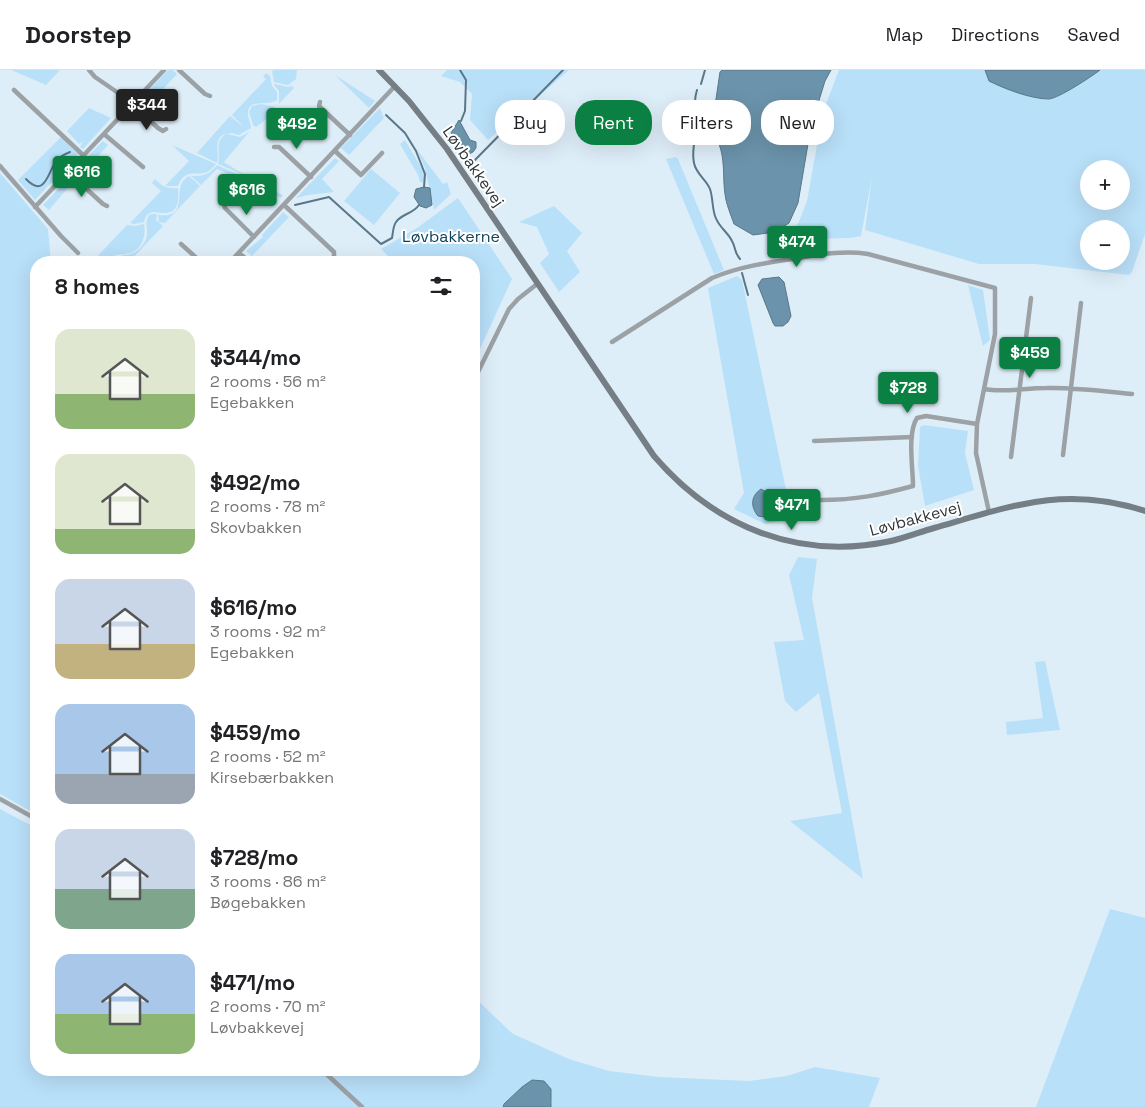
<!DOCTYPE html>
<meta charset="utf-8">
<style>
:root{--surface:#fff;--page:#f6f6f6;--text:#202124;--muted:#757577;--line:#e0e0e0;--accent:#0b8043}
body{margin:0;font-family:"Space Grotesk",sans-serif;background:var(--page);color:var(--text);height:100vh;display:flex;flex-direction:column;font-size:19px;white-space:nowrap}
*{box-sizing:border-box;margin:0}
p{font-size:16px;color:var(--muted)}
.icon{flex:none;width:28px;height:28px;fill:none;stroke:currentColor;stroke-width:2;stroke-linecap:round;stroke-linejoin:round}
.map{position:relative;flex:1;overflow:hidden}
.details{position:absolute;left:30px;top:186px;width:450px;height:820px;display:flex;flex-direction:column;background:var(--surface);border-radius:20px;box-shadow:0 5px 20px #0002}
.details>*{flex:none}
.hud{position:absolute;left:495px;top:30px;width:475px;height:45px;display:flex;gap:10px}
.controls{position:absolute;left:1080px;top:90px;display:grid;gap:10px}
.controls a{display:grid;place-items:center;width:50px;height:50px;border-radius:50%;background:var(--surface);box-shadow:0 5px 20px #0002;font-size:25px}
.price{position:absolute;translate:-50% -42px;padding:0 11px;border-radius:5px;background:var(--accent);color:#fff;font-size:16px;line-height:32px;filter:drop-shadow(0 1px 2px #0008)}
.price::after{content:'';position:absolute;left:50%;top:30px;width:15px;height:11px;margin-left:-8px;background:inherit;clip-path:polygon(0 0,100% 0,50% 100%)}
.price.on{background:#222;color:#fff}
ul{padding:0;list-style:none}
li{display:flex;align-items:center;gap:15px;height:125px;padding:0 25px}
li span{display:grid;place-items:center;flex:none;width:140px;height:100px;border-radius:15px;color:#555}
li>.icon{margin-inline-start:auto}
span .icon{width:60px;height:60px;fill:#fffc;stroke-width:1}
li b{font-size:21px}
h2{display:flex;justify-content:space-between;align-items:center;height:60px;padding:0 25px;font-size:21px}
.chip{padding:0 18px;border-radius:20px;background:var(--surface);box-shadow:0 5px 20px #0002;font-size:18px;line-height:45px}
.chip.on{background:var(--accent);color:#fff}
header{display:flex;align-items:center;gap:30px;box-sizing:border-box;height:70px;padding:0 25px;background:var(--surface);border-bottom:1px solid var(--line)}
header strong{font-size:24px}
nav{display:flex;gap:28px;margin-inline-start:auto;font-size:18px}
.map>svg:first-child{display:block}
.green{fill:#b9e0f9;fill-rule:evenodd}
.water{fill:#6b93ab;stroke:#597789}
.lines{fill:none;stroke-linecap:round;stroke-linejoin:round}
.stream{stroke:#597789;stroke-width:2}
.street{stroke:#9ba1a5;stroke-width:4.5}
.secondary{stroke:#747e84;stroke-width:6}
.labels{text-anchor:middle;stroke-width:4;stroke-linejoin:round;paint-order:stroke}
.street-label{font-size:16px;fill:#30363a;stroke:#fff}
.park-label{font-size:16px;fill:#0f435d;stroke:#fff}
</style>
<header>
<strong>Doorstep</strong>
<nav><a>Map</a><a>Directions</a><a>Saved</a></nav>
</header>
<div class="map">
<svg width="1145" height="1037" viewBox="0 0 1145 1037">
<rect width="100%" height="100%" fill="#deeef8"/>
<path class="green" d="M11,0H60L46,15Z
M168,0H173L177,4L144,40L137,33Z
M274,0H297L296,9L288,15L274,12L272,1Z
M447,0H569L488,70L470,50L472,24L460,12L441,6Z
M839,0H1145V164L1132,202L1129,205L1035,194H979L865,160L872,107L861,166L849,168L811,169L810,164L805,166L802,172L787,180L783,188L771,189L780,166L798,154L807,131L823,42ZM1089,99H1121V131H1089ZM1089,159H1121V191H1089Z
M266,3L270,6L272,16L277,22V30C268,37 249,28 248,42C247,47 251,53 251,58L239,65L232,63L227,64L240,67L249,62L224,92L246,106L218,94C221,82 214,71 226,64C212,67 220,83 217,93L197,83L230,46L245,58L232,45L266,9L263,7Z
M335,5L375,31L369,38Z
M275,14L288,17L292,16L294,18L279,34V21L274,15Z
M261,34L275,37L265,50L256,57L253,55L249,42L252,36Z
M89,38L111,48L83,79L80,77L83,71L79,74L67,61Z
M380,38L384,48L349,85L341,78Z
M61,67L78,84L69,94L65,92L58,100L61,102L35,130L18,110Z
M405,70L425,104L423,113L420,112L418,105L400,74Z
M103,71L108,75L80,107L75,101L82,93L85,94L91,88L89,85Z
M172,75L216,94C202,114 187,92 178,116H165L189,91Z
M416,78L443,114L447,112L451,124L434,140L425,98Z
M676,87L678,89L724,200L714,204L666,89Z
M335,88L339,91L322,109L334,122L308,125L296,128Z
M217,95L283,125L281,128L217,99L201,115L191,106C203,106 209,105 217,95Z
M371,99L400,123L374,155L344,131Z
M0,103L48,159L51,192H36V744L0,724Z
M189,106L200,116L165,153L159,152L158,145C193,149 169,116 189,106Z
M155,109C163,117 167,119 178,118C179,131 179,144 162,143C158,143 153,141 150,143C146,144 145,149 144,152L134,154L130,153L161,121L152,113Z
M67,110L71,114L49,140L43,135Z
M458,128L512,209L474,292V192H386L390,188L381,179L417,158Z
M554,136L582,163L567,181L580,202L559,222L540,193L549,184L537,157L519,152Z
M283,142L289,147L252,186L246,181L263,167L262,165Z
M152,144H157L156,150L163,156L129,192H121L124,190L122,185C135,186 147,175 147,162C147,155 145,152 149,145Z
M144,154C146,165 143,179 130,183C119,186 112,183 105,192H92L127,155L135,156Z
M737,206L742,210L792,448L765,454L734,439L744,423L708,218Z
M968,215L983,220L990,270L983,276Z
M923,355L968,361L965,383L974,420L925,436L918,396L920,357Z
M798,487L817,489L812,528L863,809L790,751L842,743L819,623L796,642L785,631L774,572L804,570L789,505Z
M1045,591L1060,660L1007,665L1006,652L1043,648L1035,592Z
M0,739L36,758V1000H474V927L513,964L569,989L609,1001L659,1007L749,1011L787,1006L815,997L880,1008L869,1037H551L552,1032L532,1010L522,1017L504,1034L503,1037H0Z
M1110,839L1145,848V1037H1036Z"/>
<path class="water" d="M722,0H831L825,11L811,56L798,133L789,153L775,162L753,165L734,154C731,145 726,134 725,124C722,104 727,77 711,63L720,2Z
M985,0H1100C1091,7 1059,28 1049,29C1031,29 1005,19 989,11Z
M459,50L470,70L476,72V78L473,82L467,85L451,63Z
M424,117L430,118L432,135L426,138L420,136L414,127L416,119Z
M779,207L784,212L791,246L788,252L783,256H775L773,253L758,215L762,209Z
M761,419L768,423C772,432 770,439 764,447L758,446C750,436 751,426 761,419Z
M532,1010L544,1011L551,1019V1037H503L504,1034L522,1017Z"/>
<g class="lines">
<path class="stream" d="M460,0L466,10L465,41L461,51
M701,14L705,0
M697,20C692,36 698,41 697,55C696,68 691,80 694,93C696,104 706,109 710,119C713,128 712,137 715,146C719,158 728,162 732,171C736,178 734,182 740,189
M386,45L405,63L416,81L425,104L424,117
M475,90L563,0
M26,109C45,129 48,102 56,91C60,86 65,84 70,82
M295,135L329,127L381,174L392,168C393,163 393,156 396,152C401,144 413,144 419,135
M742,203L748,225"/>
<path class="street" d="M89,0L95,7L127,29L158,58L163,61L166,59
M179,0L205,24L210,26
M14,20L83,85
M320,32L319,36L350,65
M104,64L143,97
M274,77H279L311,107
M335,81L361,105L382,83
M0,96L61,166L78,183
M68,102L103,134L107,136
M224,133L225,138L254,167
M284,135L334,182V186
M35,137L164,0
M181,174L201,192
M239,183L250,192
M230,192L395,16
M612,272L712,208C738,197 765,193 792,189C818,185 842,180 868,184L995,218V264L977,354L976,383L989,442
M474,317L476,306L509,239L518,229L537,214
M984,319C1005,323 1024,318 1046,318C1074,317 1103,321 1132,324
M814,371L912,367
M1063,385L1081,233
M1011,387L1031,228
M821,430C856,430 880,425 913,416C913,398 907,363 917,348L926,346L977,354
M0,729L36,749
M322,1000L362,1037"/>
<path class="secondary" d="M379,0L409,31L447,79L654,386C715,457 798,491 891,471C905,468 920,462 934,458C1011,436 1065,415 1145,441"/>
</g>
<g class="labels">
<g class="street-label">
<text transform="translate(474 96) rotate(55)" y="6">Løvbakkevej</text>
<text transform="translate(915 448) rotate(-15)" y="6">Løvbakkevej</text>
</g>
<g class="park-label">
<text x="451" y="172">Løvbakkerne</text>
</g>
</g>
</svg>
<div class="controls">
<a>+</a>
<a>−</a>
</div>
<b class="price on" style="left:147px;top:61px">$344</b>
<b class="price" style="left:297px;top:80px">$492</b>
<b class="price" style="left:82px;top:128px">$616</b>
<b class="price" style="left:247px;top:146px">$616</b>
<b class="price" style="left:797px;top:198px">$474</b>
<b class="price" style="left:1030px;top:309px">$459</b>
<b class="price" style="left:908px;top:344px">$728</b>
<b class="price" style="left:792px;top:461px">$471</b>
<div class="hud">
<a class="chip">Buy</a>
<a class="chip on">Rent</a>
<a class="chip">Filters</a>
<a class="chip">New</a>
</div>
<section class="details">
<h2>8 homes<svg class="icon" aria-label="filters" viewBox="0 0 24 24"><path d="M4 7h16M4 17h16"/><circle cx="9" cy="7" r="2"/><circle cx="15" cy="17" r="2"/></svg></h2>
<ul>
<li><span style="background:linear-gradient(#dfe7d0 65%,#8fb573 0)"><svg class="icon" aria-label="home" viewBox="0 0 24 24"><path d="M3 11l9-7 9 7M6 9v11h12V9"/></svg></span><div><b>$344/mo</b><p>2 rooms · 56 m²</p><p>Egebakken</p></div></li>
<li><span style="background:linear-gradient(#dfe7d0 75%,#8fb573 0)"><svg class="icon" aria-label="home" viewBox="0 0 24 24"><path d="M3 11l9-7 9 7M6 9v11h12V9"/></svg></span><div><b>$492/mo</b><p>2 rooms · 78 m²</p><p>Skovbakken</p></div></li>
<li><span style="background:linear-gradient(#c9d6e8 65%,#c2b280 0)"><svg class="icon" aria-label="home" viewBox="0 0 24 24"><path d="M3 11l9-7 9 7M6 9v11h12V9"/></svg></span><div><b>$616/mo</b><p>3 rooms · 92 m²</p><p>Egebakken</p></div></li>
<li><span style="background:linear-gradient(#a9c7e8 70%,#9aa5b1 0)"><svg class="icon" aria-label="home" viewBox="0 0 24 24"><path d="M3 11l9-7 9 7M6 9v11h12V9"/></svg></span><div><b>$459/mo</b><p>2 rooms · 52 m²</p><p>Kirsebærbakken</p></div></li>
<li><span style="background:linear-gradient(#c9d6e8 60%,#7fa58c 0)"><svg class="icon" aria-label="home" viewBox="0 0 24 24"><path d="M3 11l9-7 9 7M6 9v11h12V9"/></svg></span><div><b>$728/mo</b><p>3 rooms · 86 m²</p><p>Bøgebakken</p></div></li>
<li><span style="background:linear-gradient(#a9c7e8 60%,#8fb573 0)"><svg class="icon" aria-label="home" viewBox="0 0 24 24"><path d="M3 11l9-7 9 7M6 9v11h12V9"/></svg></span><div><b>$471/mo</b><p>2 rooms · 70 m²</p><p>Løvbakkevej</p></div></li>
</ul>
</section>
</div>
